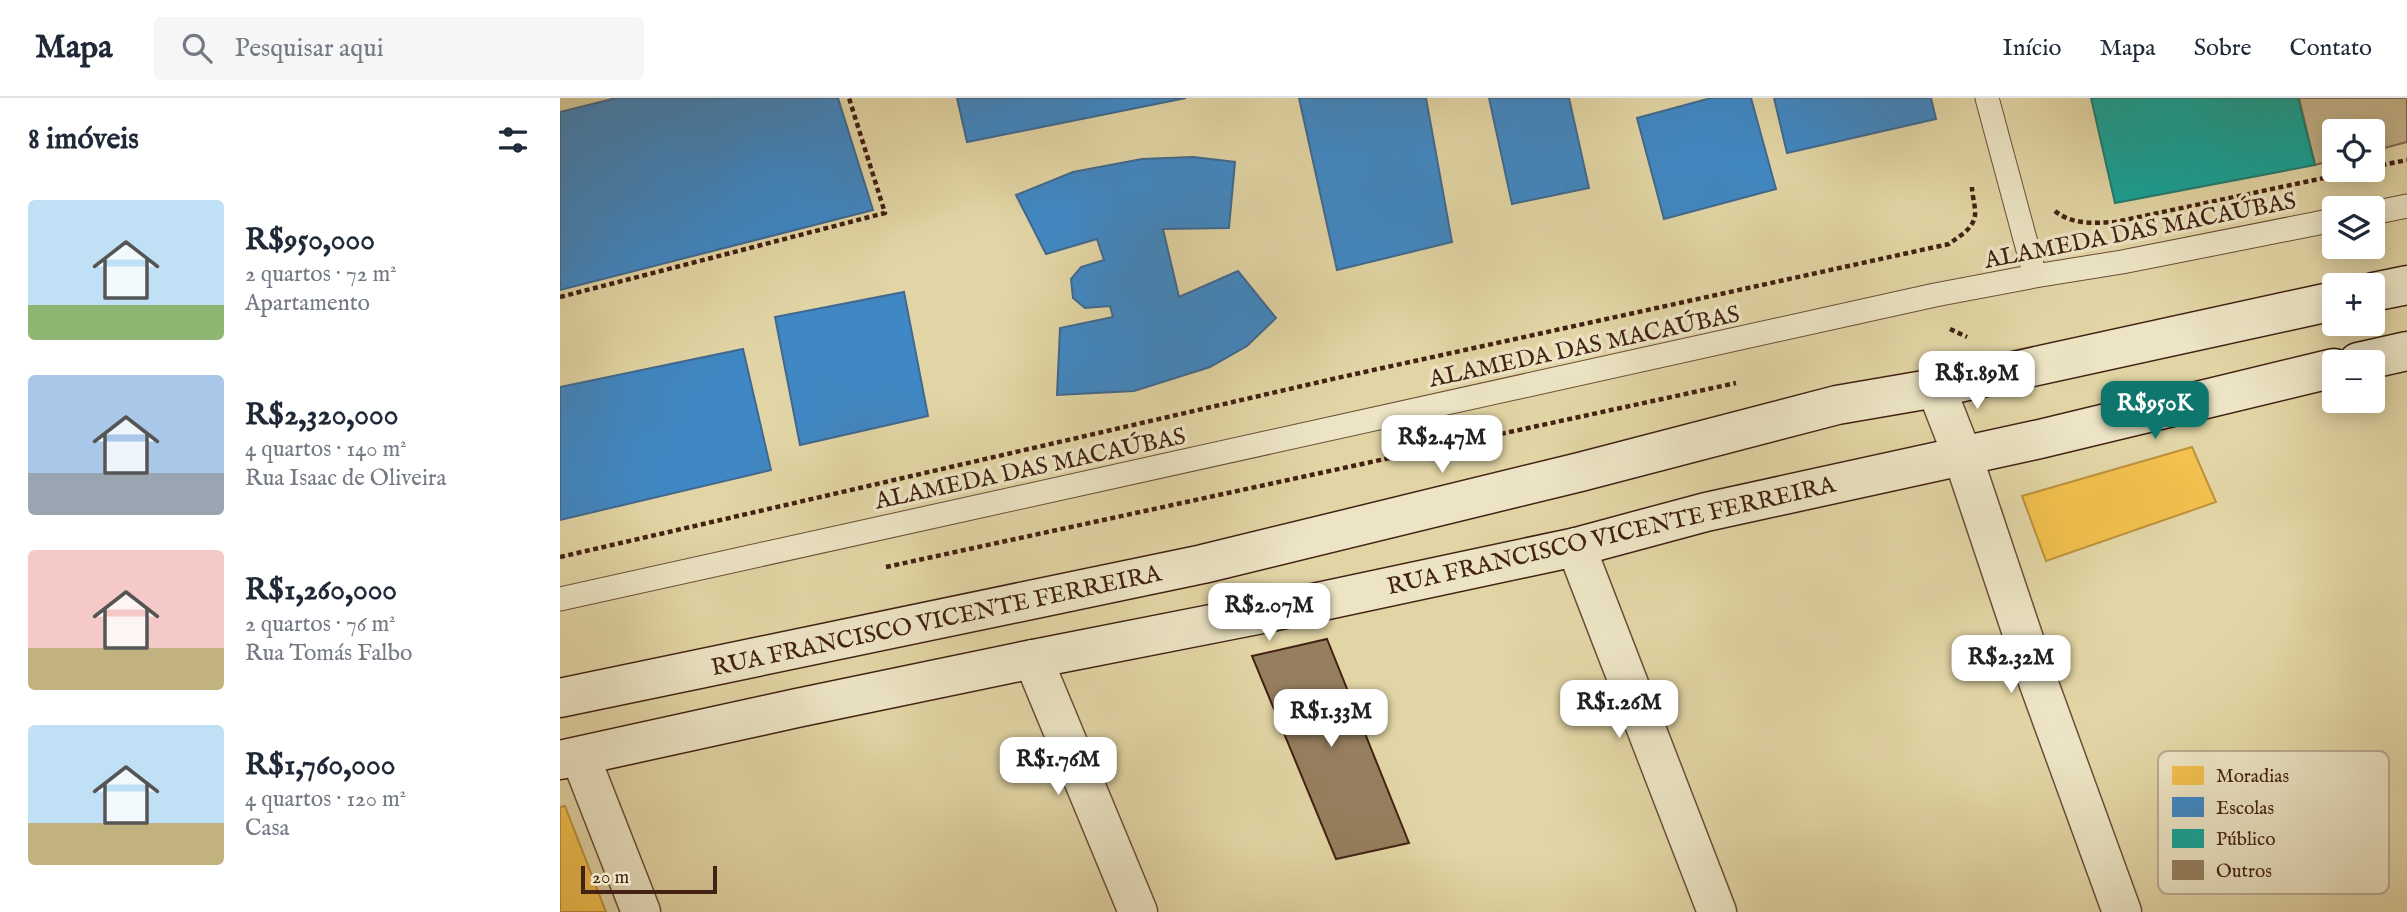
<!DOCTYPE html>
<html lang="pt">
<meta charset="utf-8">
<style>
:root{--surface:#fff;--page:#f6f6f7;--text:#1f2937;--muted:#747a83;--line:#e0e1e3;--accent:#0f766e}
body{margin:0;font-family:"IM FELL English",serif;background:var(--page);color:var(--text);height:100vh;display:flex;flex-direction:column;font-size:26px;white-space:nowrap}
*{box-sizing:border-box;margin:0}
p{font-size:23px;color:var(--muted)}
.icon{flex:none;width:38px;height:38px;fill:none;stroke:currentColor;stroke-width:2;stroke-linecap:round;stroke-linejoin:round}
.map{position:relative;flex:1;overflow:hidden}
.details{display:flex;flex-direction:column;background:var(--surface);width:560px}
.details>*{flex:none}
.controls{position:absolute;left:1762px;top:21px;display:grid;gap:14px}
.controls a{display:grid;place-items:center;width:63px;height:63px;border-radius:7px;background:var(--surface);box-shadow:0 4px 18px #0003;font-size:35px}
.scale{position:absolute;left:21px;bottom:18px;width:136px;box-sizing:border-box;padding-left:7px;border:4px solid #432113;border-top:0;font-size:19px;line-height:24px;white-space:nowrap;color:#432113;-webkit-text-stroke:5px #ece4c4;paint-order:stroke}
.price{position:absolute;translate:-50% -60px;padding:0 16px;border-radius:14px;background:#fff;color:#222;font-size:23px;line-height:46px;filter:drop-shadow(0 2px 4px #0008)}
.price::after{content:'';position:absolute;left:50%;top:42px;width:21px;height:16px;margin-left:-10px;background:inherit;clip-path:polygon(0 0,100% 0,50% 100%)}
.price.selected{background:var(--accent);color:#fff}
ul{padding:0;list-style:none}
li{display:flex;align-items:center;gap:21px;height:175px;padding:0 28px}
li span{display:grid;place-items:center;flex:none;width:196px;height:140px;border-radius:7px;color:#555}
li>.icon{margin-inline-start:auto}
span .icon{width:84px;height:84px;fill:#fffc;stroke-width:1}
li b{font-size:30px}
h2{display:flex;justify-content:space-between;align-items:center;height:84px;padding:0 28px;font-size:30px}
header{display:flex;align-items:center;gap:42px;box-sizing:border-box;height:98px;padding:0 35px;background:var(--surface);border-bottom:2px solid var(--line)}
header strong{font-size:33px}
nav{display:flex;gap:38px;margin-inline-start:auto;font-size:24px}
.search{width:490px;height:63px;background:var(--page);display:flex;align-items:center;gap:18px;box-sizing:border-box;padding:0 24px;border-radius:7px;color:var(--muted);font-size:26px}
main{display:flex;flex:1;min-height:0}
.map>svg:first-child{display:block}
.green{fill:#c7b68c;stroke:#856c50;stroke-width:2}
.homes{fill:#f2c14e;stroke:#be913c;stroke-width:2}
.schools{fill:#3f88c5;stroke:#406990;stroke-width:2}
.public{fill:#17a398;stroke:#247c70;stroke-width:2}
.building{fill:#967f5f;stroke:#432113;stroke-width:2}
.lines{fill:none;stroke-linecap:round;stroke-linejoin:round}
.lane-casing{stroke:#6b4e38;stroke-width:25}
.street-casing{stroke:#6b4e38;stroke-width:41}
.secondary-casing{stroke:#432113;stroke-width:41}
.path{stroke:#432113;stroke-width:4.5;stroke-dasharray:5 3.5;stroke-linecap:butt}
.lane{stroke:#ece4c4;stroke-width:23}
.street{stroke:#ece4c4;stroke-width:38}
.secondary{stroke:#ece4c4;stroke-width:38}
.labels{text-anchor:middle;stroke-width:7;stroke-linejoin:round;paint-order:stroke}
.street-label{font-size:24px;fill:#432113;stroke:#ece4c4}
.key{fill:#ece4c4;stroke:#b9aa8f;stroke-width:2}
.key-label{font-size:19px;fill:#432113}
</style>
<header>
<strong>Mapa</strong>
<div class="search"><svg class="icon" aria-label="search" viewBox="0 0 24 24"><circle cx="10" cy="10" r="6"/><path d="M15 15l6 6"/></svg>Pesquisar aqui</div>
<nav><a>Início</a><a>Mapa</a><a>Sobre</a><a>Contato</a></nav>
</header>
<main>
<section class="details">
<h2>8 imóveis<svg class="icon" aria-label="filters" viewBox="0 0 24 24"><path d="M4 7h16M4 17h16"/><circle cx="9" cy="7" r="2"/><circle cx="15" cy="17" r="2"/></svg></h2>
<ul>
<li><span style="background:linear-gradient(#bfe0f5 75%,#8fb573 0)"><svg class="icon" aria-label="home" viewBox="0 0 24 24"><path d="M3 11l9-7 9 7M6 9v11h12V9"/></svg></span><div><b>R$950,000</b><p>2 quartos · 72 m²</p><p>Apartamento</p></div></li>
<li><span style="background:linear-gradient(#a9c7e8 70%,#9aa5b1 0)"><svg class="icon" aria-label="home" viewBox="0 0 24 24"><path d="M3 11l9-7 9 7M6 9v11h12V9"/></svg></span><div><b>R$2,320,000</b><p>4 quartos · 140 m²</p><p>Rua Isaac de Oliveira</p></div></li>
<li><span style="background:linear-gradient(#f6c9c9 70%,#c2b280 0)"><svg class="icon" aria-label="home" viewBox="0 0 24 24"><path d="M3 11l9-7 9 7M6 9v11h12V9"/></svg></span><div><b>R$1,260,000</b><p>2 quartos · 76 m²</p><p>Rua Tomás Falbo</p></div></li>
<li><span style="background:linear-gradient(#bfe0f5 70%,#c2b280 0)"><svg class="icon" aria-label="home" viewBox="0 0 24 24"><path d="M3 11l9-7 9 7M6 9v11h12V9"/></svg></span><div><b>R$1,760,000</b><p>4 quartos · 120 m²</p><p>Casa</p></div></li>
</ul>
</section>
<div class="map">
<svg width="1847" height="814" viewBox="0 0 1847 814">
<rect width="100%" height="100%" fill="#e2d5a5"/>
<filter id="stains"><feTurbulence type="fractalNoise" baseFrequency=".00286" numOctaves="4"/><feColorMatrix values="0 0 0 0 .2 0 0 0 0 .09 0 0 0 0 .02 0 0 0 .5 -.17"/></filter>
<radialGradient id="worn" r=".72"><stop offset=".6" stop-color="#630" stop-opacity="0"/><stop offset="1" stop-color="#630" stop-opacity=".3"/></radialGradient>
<path class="green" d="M1739,0H1847V44L1813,53V33H1774V62L1755,67Z"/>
<path class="homes" d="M1632,349L1656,404L1486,463L1462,398Z
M5,708L46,814H0V709Z"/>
<path class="schools" d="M56,0H278L313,112L0,192V14Z
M397,0H626L407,44Z
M739,0H866L892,144L777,172Z
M929,0H1009L1029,90L952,106Z
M1151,0H1191L1216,91L1104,121L1077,20Z
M1214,0H1371L1376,21L1227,55Z
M633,59L675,64L669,130L603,131L619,199L678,173L716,220L687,248L650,269L574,293L497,297L500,230L553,219L550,208L525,210L513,200L511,181L521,169L544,162L537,141L486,156L456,97L513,74L582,61Z
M344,194L368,318L240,347L215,219Z
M183,251L211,372L0,422V289Z"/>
<path class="public" d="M1531,0H1738L1755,67L1555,105Z"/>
<path class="building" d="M767,541L849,745L776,761L692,558Z"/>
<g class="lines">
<defs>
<path id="lane" d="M1427,0L1475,178
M1813,115L1847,108
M0,501L1375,197L1475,178L1562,164L1774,122"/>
<path id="street" d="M1376,290L1403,359L1479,586L1562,814
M1016,449L1157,814
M473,561L578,814
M20,658L81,814"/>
<path id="secondary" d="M1813,194L1847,187
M1798,264L1847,253
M0,600L643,466L1020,374L1277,307L1376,290L1774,203
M0,662L237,610L473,561L697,517L1016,449L1146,414L1480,341L1774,270"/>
</defs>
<use href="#lane" class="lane-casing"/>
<use href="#street" class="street-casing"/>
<use href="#secondary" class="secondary-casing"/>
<path class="path" d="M1813,69L1847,62
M1495,113C1512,127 1534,125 1555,124L1802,72
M0,199L325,115L289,0
M1390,231L1407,239
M0,459L777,280L1389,146C1402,136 1417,129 1415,111C1414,103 1412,95 1412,89
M326,469L1176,285"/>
<use href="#lane" class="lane"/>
<use href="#street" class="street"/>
<use href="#secondary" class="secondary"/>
</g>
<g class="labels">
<g class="street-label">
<text transform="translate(1580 132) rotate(-11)" y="8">ALAMEDA DAS MACAÚBAS</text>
<text transform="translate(1024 248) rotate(-12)" y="8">ALAMEDA DAS MACAÚBAS</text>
<text transform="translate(470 370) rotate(-12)" y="8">ALAMEDA DAS MACAÚBAS</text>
<text transform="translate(1051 437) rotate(-13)" y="8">RUA FRANCISCO VICENTE FERREIRA</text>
<text transform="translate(376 522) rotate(-12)" y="8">RUA FRANCISCO VICENTE FERREIRA</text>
</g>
</g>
<rect x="1598" y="653" width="231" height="143" rx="10" class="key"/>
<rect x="1612" y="668" width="32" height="19" fill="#f2c14e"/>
<rect x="1612" y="699" width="32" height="20" fill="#3f88c5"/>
<rect x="1612" y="731" width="32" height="19" fill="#17a398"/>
<rect x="1612" y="762" width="32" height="20" fill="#967f5f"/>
<g class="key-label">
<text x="1656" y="684">Moradias</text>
<text x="1656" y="716">Escolas</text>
<text x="1656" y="747">Público</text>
<text x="1656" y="779">Outros</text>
</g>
<rect width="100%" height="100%" filter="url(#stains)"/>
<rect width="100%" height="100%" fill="url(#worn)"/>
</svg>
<div class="controls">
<a><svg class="icon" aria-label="locate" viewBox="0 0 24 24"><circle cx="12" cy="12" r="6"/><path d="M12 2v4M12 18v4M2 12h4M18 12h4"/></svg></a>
<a><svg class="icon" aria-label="layers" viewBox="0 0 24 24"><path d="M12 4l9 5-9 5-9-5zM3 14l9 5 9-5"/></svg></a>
<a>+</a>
<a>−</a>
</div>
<div class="scale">20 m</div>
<b class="price" style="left:1417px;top:313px">R$1.89M</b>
<b class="price selected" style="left:1595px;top:343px">R$950K</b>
<b class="price" style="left:882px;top:377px">R$2.47M</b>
<b class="price" style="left:709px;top:545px">R$2.07M</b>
<b class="price" style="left:1451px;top:597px">R$2.32M</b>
<b class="price" style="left:1059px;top:642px">R$1.26M</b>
<b class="price" style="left:771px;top:651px">R$1.33M</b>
<b class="price" style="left:498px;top:699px">R$1.76M</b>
</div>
</main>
